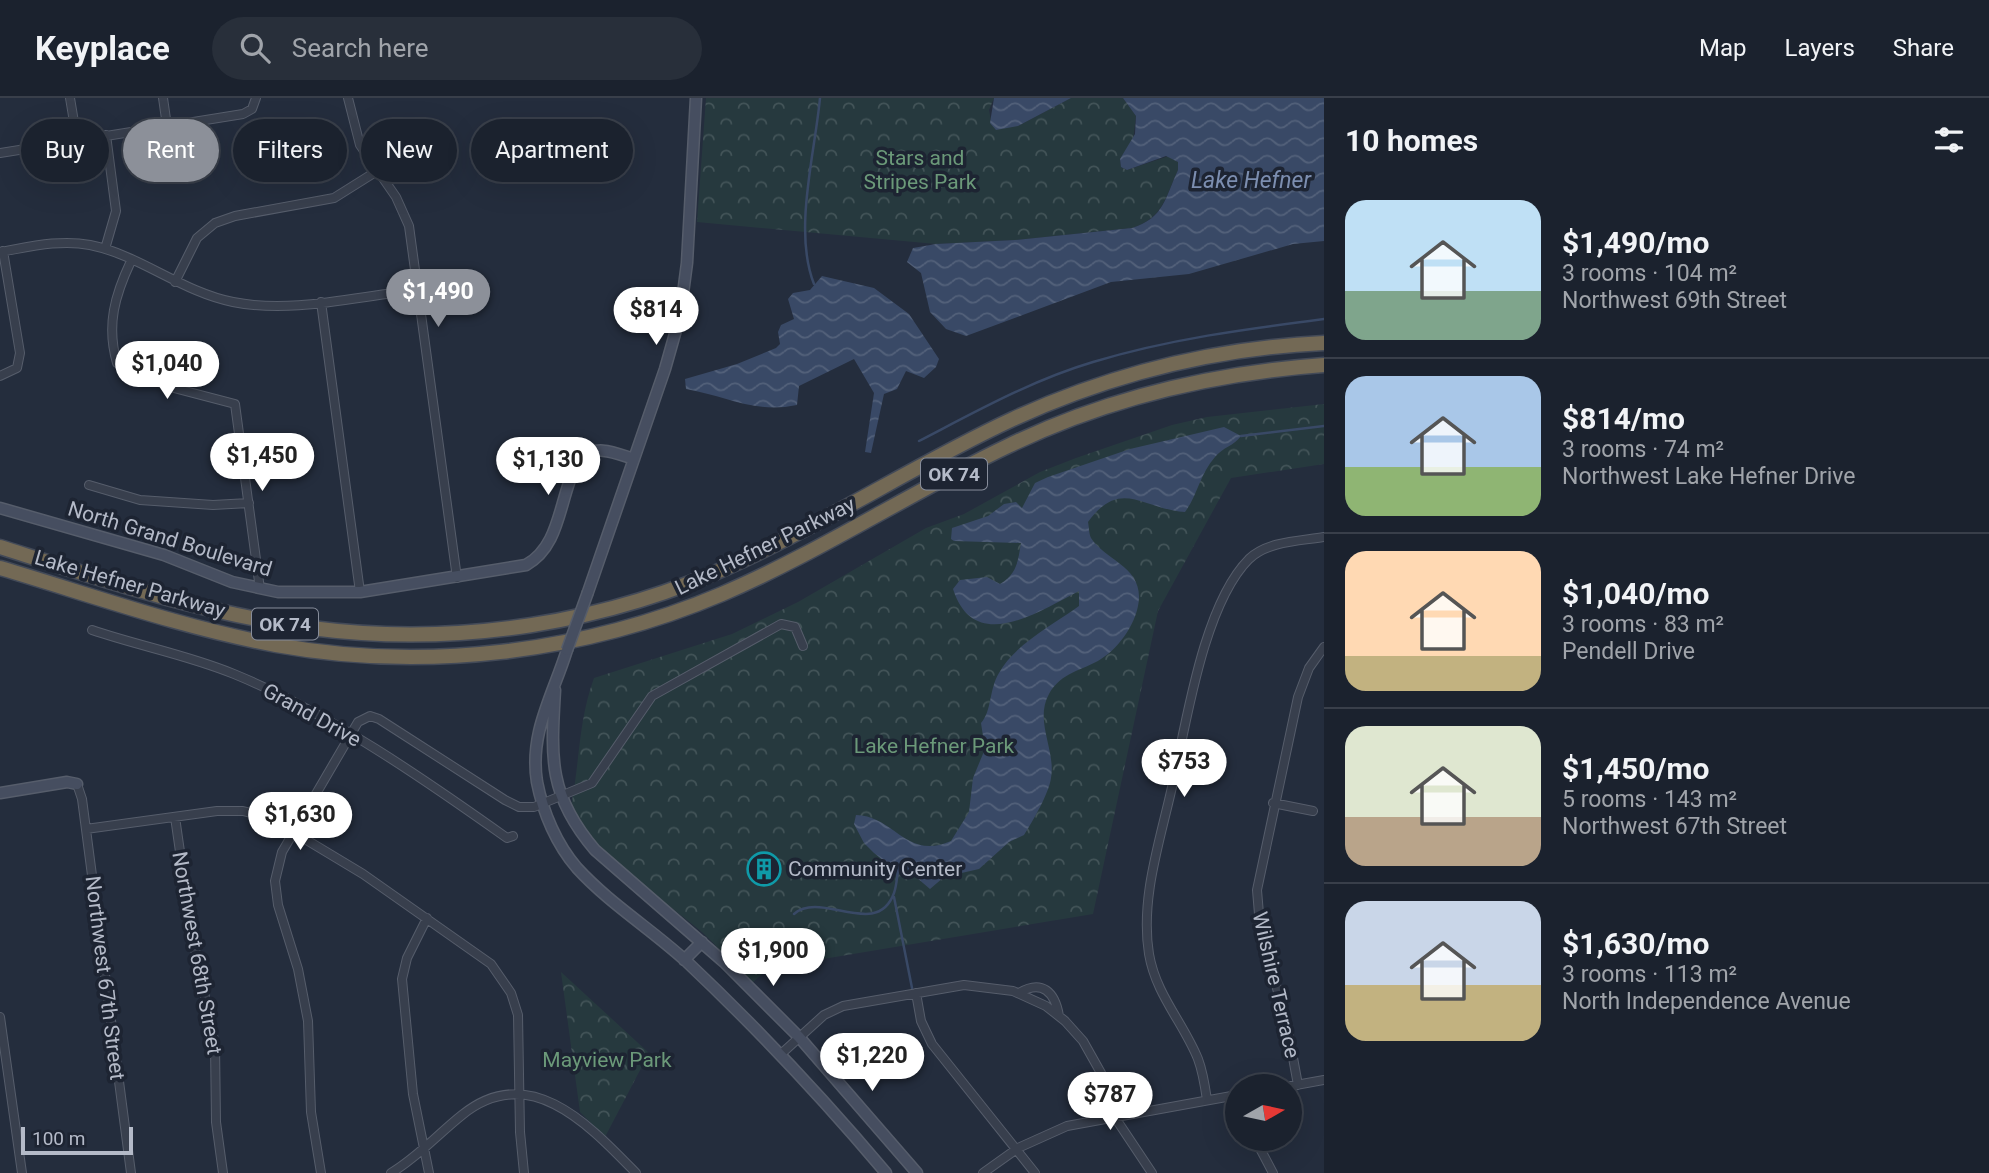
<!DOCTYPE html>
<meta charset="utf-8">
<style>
:root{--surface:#1b222e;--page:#282f3a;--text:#f1f3f6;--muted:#a0a4aa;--line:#393f4a;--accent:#8c9099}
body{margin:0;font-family:Roboto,sans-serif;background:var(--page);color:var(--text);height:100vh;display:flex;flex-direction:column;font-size:26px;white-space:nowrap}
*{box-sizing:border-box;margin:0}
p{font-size:23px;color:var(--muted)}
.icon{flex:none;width:38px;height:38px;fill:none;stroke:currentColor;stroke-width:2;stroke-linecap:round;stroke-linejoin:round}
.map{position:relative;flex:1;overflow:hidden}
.sheet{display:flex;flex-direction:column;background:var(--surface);width:665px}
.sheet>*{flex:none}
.guide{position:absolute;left:21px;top:21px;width:665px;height:63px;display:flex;gap:14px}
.needle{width:46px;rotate:81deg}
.controls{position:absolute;left:1225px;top:976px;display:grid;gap:14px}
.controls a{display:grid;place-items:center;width:77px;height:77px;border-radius:50%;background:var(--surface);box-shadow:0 7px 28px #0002,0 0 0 2px var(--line);font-size:35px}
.scale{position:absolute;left:21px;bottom:18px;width:112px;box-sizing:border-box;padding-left:7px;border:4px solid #b4bac8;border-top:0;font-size:19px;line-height:24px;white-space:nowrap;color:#b4bac8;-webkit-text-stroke:5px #1d2432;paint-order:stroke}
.price{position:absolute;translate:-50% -60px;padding:0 16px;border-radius:24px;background:#fff;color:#222;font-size:23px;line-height:46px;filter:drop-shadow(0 2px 4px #0008)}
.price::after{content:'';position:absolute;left:50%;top:42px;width:21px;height:16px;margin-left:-10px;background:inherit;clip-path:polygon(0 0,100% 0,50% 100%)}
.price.on{background:var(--accent);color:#fff}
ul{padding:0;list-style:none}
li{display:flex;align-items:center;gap:21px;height:175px;padding:0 21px}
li+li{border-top:2px solid var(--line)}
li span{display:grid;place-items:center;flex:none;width:196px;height:140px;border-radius:21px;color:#555}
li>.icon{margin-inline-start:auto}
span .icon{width:84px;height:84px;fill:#fffc;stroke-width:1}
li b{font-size:30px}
h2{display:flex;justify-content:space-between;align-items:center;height:84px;padding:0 21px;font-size:30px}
.pill{padding:0 24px;border-radius:32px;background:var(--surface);box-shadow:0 7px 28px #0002,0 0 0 2px var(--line);font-size:24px;line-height:63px}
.pill.on{background:var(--accent);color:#fff}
header{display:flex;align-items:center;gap:42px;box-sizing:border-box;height:98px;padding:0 35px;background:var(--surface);border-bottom:2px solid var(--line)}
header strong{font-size:33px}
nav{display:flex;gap:38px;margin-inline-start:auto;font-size:24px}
.search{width:490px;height:63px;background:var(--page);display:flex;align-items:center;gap:18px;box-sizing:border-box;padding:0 24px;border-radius:38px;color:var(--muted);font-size:26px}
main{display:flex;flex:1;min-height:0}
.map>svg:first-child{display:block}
.park{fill:url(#park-crowns)}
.water{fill:url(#water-waves)}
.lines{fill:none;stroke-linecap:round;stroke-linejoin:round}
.stream{stroke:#394966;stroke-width:2.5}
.street-casing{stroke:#565d6b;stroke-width:10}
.secondary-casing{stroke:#565d6b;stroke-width:13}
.highway-casing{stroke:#434a58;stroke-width:17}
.street{stroke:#383f4d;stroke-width:8}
.secondary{stroke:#464e60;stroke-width:10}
.highway{stroke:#736955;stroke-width:14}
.secondary-bridge-casing{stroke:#565d6b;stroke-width:13;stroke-linecap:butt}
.secondary-bridge{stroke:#464e60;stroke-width:10}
.labels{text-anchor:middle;stroke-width:7;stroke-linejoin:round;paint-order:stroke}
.shield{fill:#1d2432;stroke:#878d9b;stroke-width:2}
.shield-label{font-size:19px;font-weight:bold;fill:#b4bac8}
.park-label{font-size:21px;fill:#6b9979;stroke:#1d2432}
.street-label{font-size:21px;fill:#b4bac8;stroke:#1d2432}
.poi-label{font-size:21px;fill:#b4bac8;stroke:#1d2432;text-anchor:start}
.water-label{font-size:23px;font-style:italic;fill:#7c8eb0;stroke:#1d2432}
</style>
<header>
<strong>Keyplace</strong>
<div class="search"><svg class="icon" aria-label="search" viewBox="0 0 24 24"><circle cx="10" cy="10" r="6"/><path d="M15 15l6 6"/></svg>Search here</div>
<nav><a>Map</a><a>Layers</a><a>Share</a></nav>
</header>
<main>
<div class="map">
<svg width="1324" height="1075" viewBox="0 0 1324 1075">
<defs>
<pattern id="park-crowns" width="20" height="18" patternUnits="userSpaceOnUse" patternTransform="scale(1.75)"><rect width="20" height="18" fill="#26393e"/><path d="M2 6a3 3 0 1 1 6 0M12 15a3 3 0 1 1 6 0" fill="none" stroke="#435458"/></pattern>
<pattern id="water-waves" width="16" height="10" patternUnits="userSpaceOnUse" patternTransform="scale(1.75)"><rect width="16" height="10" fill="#394966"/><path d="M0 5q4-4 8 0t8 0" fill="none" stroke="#53617a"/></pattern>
</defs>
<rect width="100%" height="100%" fill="#242d3d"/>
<path class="park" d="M706,0H994L989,12L992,28H1018L1071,0H1123L1136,18L1133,42L1120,61L1121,69L1127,72L1169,58L1178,64V72C1165,100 1163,120 1132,130L1016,142L936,146L697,124Z
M1324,306V366L1231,380L1158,513L1093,816L769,870L751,886C734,870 721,851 703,835C662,800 592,757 571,708C580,664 578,624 594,580L732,536L798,504L926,430L964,416L1040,374L1076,360L1172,327L1207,319Z
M561,874L649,955L605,1039L580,1014Z"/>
<path class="water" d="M994,0H1071L1018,28L996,32L990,25Z
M1123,0H1324V143L1293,146L1189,176L1111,184L966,238L946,231L930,214L921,175L907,164L913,150L936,146L1015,142L1132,130C1164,120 1165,100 1178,72V64L1166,58L1127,72L1121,69L1120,61L1135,36L1136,18Z
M822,178L874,190L909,216L939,261L936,269L924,280L906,273L897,291L884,296L871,355L865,354L874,295L854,261L799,288L797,307C754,316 727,298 686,291L685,281L737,266L776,250L780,246L778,234L781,227L794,221L788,201L793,195L810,192Z
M1224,329L1241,338C1234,348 1223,349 1215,359C1200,376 1198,396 1185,414C1142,411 1121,379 1088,424C1089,429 1089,436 1091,440C1105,462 1140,468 1139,500C1138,523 1120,549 1101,561C1082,573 1061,574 1049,596C1034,623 1056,652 1051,680C1049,695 1033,723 1024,737L1009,744L979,771L944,779L930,791L903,768L888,766L874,755L864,745L854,726L856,717C895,718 906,763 951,743L969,714L973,680L985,651L981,625C992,613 989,591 999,575C1015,546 1053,527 1079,508V493C1038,514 974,557 953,491L960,482L987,479L1000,486C1017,476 1018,463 1021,445L954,443L951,441L952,430L988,418L1004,406L1016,404L1022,410L1035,385L1048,379L1130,351Z"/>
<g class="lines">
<path class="stream" d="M814,186C793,133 815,55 820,0
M1241,338L1324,328
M919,343C975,314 1032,282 1093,264C1169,241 1246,231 1324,221
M894,799L913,895
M794,816C821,792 877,842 894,795C897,787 897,776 899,767"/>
<defs>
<path id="street" d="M70,0L77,42
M163,0L167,28
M348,0L360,47L396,99L409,128L457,480
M0,55L243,16L252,11L256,0
M105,151L116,113L106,37
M0,154C29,149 60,141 90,147C140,157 182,194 233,204C293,216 357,198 418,192
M131,163C115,197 106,227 117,265L170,289L235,306L260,491
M175,184L197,140L215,125L235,118L334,100L377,73
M321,204L360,494
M0,278L17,270L20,255L3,153
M89,387L140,402L213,407L249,405
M92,532C139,548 188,557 234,576C329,615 424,681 507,740L513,738
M77,686L82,701L131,1075
M1273,705L1313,713
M175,719L192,837L215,947L216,1024L223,1075
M86,731L217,713H243L270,720L363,776L491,866L511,895L518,917L520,1034L524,1075
M427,820L407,860L402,881L413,996L429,1075
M916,895L921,923L932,946L1035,1075
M1019,895C1042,881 1055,894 1059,918
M0,919L22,1075
M781,956L824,917L843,908L964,887L1013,893L1046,908L1065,923L1083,943L1101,975L1114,1018L1152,1075
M1298,987L1287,927L1260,828L1257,792L1298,599L1309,570L1324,549
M1285,989L1324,982
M1207,1002C1205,988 1203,974 1198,961C1183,924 1156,897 1149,856C1140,801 1160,743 1172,689C1186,627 1203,507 1249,461C1268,443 1300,443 1324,439
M1255,1041L1273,1075
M321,1075L311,1014L308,923L298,871L278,807L275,783L282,754L358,624L370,618L379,621L505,702L519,709H534L592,685L652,598L781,526L795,529L803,548
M391,1075C418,1059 438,1036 462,1017C530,962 590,1028 636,1075
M983,1075L1018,1050L1067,1028L1237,997"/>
<path id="secondary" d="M0,410L164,457L232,484L278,494H360L526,467C564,446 558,393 581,360C597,346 615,355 634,361
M588,494L665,271L680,218L687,165L696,0
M567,552C553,597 529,635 537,684C543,715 557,747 577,770C609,805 651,831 686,863C757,930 823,1000 886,1075
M555,592C551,660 548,697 595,752L724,864L799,939L917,1075
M0,695L67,684L77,686
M684,862L702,844"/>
<path id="highway" d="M0,449C101,481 205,516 311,530C456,549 608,526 741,463C834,420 920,364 1013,321C1111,276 1217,250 1324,245
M0,470C91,497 183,530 276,547C424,574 583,555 722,496C820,454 911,394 1008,348C1107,300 1214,275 1324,267"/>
</defs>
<use href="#street" class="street-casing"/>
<use href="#secondary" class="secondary-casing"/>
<use href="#highway" class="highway-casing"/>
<use href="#street" class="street"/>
<use href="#secondary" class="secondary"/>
<use href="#highway" class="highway"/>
<defs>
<path id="secondary-bridge" d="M567,552L588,494"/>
</defs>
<use href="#secondary-bridge" class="secondary-bridge-casing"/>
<use href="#secondary-bridge" class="secondary-bridge"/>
</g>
<defs>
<symbol id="building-ring" viewBox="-11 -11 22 22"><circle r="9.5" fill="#1d2432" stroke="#0f9aa8" stroke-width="1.5"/><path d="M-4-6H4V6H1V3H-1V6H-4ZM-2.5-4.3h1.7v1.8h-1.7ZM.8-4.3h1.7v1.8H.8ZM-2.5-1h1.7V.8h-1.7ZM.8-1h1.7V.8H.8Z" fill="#0f9aa8"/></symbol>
</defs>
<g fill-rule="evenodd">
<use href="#building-ring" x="745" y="752" width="38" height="38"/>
</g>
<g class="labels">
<g class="shield">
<rect x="921" y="360.5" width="66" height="31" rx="5"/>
<rect x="252" y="510.5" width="66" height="31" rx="5"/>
</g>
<g class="shield-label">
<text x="954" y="383">OK 74</text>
<text x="285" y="533">OK 74</text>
</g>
<g class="park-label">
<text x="920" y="67">Stars and<tspan x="920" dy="24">Stripes Park</tspan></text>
<text x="934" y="655">Lake Hefner Park</text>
<text x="607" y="969">Mayview Park</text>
</g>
<g class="street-label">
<text transform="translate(170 441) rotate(17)" y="7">North Grand Boulevard</text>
<text transform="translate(765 448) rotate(-26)" y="7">Lake Hefner Parkway</text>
<text transform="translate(130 486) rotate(16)" y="7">Lake Hefner Parkway</text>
<text transform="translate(312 617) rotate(29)" y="7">Grand Drive</text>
<text transform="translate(197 855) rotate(80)" y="7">Northwest 68th Street</text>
<text transform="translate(105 880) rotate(83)" y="7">Northwest 67th Street</text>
<text transform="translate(1276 887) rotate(77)" y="7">Wilshire Terrace</text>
</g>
<g class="poi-label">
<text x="788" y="778">Community Center</text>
</g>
<g class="water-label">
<text x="1251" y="90">Lake Hefner</text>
</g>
</g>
</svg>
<div class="controls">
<a><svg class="needle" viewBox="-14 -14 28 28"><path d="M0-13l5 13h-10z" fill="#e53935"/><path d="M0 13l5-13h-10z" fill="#a0a4aa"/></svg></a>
</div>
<div class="scale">100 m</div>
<b class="price on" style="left:438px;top:231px">$1,490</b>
<b class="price" style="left:656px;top:249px">$814</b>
<b class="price" style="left:167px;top:303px">$1,040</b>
<b class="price" style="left:262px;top:395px">$1,450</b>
<b class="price" style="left:548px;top:399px">$1,130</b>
<b class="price" style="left:1184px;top:701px">$753</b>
<b class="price" style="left:300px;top:754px">$1,630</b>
<b class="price" style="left:773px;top:890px">$1,900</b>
<b class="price" style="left:872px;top:995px">$1,220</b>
<b class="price" style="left:1110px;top:1034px">$787</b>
<div class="guide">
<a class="pill">Buy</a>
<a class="pill on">Rent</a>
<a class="pill">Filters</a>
<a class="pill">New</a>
<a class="pill">Apartment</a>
</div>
</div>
<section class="sheet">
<h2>10 homes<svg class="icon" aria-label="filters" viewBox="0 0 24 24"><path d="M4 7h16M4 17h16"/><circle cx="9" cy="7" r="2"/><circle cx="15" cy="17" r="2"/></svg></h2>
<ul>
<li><span style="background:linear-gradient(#bfe0f5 65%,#7fa58c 0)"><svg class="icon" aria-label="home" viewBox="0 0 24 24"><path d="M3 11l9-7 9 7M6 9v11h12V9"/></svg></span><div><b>$1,490/mo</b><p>3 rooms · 104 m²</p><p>Northwest 69th Street</p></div></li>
<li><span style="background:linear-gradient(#a9c7e8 65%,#8fb573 0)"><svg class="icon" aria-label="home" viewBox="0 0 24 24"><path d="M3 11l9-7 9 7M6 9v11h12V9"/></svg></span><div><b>$814/mo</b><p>3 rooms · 74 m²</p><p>Northwest Lake Hefner Drive</p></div></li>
<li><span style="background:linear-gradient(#ffd9b3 75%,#c2b280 0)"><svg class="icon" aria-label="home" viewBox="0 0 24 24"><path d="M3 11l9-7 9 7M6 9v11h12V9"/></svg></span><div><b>$1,040/mo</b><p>3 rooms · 83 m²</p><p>Pendell Drive</p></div></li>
<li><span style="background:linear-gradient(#dfe7d0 65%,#b9a48a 0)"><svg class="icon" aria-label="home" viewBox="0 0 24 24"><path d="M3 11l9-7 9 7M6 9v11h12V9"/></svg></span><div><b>$1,450/mo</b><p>5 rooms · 143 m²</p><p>Northwest 67th Street</p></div></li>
<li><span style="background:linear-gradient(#c9d6e8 60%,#c2b280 0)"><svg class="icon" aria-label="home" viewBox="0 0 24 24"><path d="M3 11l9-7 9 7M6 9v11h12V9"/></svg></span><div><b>$1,630/mo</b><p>3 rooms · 113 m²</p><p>North Independence Avenue</p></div></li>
</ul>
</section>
</main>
